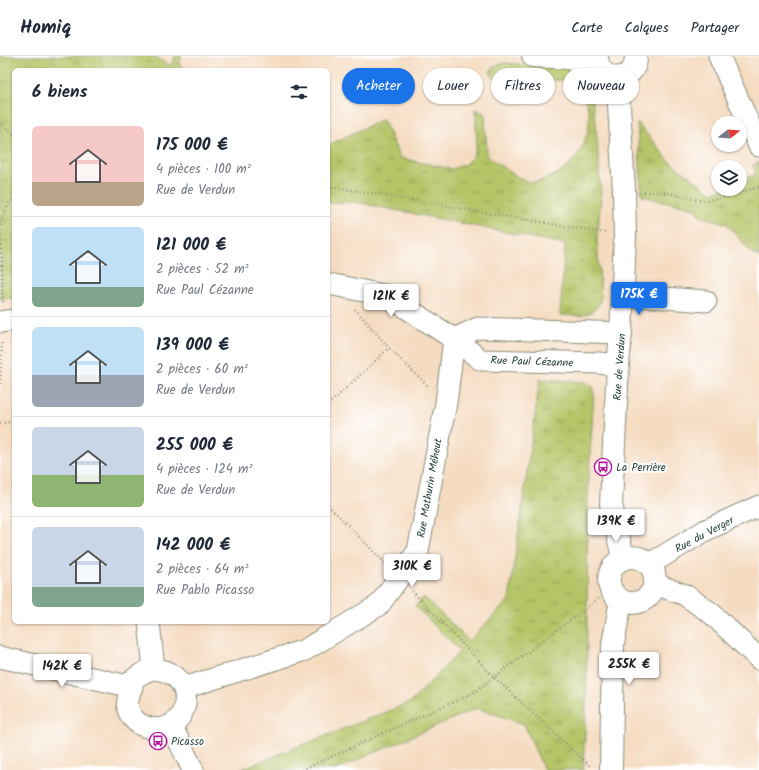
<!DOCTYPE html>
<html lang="fr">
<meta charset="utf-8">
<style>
:root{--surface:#fff;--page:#f2f2f3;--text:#1f2937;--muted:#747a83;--line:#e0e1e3;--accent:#1a73e8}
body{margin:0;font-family:Kalam,sans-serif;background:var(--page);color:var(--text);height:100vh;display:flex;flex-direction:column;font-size:15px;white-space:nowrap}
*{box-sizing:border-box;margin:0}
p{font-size:13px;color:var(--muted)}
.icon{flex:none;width:22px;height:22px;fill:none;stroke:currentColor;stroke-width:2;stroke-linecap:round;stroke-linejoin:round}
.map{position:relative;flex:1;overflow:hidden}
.drawer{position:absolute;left:12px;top:12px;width:318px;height:556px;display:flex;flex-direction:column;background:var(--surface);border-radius:6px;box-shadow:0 1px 3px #0004}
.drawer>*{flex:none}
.banner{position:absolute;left:342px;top:12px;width:357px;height:36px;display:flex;gap:8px}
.needle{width:26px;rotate:73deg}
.buttons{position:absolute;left:711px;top:60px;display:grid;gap:8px}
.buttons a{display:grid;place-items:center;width:36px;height:36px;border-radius:50%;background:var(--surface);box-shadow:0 1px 3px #0004;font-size:20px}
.price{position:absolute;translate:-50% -34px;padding:0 9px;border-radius:4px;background:#fff;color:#222;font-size:13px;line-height:26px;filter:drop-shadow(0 1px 2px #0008)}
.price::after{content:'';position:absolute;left:50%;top:24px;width:12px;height:9px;margin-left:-6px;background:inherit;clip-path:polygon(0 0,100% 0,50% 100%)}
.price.on{background:var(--accent);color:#fff}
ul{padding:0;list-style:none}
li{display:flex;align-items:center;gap:12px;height:100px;padding:0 20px}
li+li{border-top:1px solid var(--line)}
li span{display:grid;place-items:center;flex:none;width:112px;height:80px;border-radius:6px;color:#555}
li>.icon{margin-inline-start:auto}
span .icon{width:48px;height:48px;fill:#fffc;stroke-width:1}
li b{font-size:17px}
h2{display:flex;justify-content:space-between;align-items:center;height:48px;padding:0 20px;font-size:17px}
.tag{padding:0 14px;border-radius:18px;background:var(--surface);box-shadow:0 1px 3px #0004;font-size:14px;line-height:36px}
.tag.on{background:var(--accent);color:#fff}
header{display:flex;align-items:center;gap:24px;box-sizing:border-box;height:56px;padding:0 20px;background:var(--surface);border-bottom:1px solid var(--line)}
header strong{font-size:19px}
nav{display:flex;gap:22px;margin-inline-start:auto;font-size:14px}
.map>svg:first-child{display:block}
.park{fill:url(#park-tufts);stroke:#6a814e}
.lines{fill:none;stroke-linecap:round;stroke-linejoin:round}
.street-casing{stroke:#8a8c7a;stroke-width:23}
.secondary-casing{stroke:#8a8c7a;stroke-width:24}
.path{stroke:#8a8c7a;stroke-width:2.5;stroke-dasharray:1 3;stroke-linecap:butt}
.street{stroke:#fff;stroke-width:21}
.secondary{stroke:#fff;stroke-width:22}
.labels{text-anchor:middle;stroke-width:4;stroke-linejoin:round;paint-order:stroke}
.street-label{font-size:11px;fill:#1f3d34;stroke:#fff}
.poi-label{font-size:11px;fill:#1f3d34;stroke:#fff;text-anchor:start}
</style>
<header>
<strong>Homiq</strong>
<nav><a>Carte</a><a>Calques</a><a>Partager</a></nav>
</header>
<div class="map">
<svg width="759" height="714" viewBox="0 0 759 714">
<defs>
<pattern id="park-tufts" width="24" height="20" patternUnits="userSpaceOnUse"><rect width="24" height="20" fill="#b5c567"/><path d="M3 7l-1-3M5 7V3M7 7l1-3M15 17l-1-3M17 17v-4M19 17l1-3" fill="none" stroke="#93a156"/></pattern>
</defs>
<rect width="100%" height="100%" fill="#fff"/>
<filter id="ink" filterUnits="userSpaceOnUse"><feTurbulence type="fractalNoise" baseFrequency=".025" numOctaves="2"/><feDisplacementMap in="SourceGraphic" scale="8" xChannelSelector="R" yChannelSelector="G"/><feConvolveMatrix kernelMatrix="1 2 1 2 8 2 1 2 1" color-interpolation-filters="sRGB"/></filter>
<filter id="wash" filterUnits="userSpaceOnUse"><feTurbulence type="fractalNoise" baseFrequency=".012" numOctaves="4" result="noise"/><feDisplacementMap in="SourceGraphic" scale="16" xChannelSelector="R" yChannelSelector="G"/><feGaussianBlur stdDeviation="0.9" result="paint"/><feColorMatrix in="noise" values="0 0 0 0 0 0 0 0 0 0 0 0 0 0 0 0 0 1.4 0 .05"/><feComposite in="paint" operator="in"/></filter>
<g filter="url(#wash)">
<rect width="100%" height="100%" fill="#f5dcc1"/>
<path class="park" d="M0,0H154L171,10L175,0H182L179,8L185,14H14V242L0,243Z
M504,7L569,12L574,23L591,41L596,67L601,140L597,183L601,242L598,250L590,257L580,260L560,259L565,188L355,146L328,147V89L383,63L400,102L451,113L464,109L473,101L476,92L477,83L475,53L485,58L487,100C494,105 522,125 528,126C536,127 544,124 551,121C581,108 600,68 582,37C580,33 573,29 568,26C565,24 561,24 557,24C541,24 527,23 511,21L503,29L493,22L490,16L493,11Z
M637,66L670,106L712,137L721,133H740V125L756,118L753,109L759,106V201L752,197L726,167L700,160L695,152L642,140Z
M540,323L586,326L593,331L594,337C592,372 589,406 588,441C586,532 589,623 583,714H544L524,668L477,652L335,714H239L411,646L460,595L415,550L424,541L469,585L509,544Z"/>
</g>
<g filter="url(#ink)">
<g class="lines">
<defs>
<path id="street" d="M719,0L759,90
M623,239L706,245
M0,266L14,264
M618,309L599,307L481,304L454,283L478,272L621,277
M650,508L706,474L759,450
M655,528L685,539L711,557L759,603
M149,566L154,613
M0,601L132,631
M154,613C205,617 188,687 144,670C137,668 130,660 128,653C125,641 133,637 131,626C138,619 144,615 154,613Z
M184,632L305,594L379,549L418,495L446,347L454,283L388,240L334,229H328
M171,669L193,714"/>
<path id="secondary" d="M533,0L573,2L597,1
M597,0C598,29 637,28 636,0
M616,22L619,49L624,135L625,180L621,277L618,309L611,448L623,502
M609 524a23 23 0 1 1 46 0a23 23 0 1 1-46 0Z
M611,714L613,588L621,544"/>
</defs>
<use href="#street" class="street-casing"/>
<use href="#secondary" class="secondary-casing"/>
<path class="path" d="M579,22L587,30
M0,67L14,78
M328,130L605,177
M644,136H663L703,145L721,142L759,131
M3,246L0,166L9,148L14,142
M355,253L389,292
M0,328L2,285
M328,349L389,292L428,330
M0,367L14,366
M328,449L385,507
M412,535L494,621L591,711
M603,536L599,524L604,509
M302,714L473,637L601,541"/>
<use href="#street" class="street"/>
<use href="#secondary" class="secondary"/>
</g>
</g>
<defs>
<symbol id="bus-ring" viewBox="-11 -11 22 22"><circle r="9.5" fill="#fff" stroke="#b5179e" stroke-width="1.5"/><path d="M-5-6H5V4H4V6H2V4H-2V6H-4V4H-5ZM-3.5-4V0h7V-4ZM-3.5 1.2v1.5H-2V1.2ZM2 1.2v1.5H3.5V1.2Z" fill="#b5179e"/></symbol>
</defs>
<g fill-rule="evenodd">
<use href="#bus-ring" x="593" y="401" width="20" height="20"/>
<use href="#bus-ring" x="148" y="675" width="20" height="20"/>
</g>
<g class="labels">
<g class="street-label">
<text transform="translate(532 305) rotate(2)" y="4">Rue Paul Cézanne</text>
<text transform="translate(619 311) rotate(-86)" y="4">Rue de Verdun</text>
<text transform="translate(429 432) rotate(-80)" y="4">Rue Mathurin Méheut</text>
<text transform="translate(704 478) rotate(-28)" y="4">Rue du Verger</text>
</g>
<g class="poi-label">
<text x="616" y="415">La Perrière</text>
<text x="171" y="689">Picasso</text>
</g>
</g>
</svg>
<div class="buttons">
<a><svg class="needle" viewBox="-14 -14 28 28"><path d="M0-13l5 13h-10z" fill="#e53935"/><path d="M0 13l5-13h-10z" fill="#747a83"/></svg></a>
<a><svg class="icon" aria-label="layers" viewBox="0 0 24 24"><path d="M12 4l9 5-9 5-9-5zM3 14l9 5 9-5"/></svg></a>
</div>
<b class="price on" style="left:639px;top:260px">175K €</b>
<b class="price" style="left:391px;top:262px">121K €</b>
<b class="price" style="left:616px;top:487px">139K €</b>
<b class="price" style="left:412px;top:532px">310K €</b>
<b class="price" style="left:629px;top:630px">255K €</b>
<b class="price" style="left:62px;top:632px">142K €</b>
<div class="banner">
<a class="tag on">Acheter</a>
<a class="tag">Louer</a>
<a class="tag">Filtres</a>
<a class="tag">Nouveau</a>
</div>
<section class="drawer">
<h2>6 biens<svg class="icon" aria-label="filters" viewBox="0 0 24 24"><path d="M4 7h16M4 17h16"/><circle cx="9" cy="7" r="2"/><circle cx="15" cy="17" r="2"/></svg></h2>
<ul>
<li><span style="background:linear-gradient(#f6c9c9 70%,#b9a48a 0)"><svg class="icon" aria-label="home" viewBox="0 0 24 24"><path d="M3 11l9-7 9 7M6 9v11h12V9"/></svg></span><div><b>175 000 €</b><p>4 pièces · 100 m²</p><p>Rue de Verdun</p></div></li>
<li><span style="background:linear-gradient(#bfe0f5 75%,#7fa58c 0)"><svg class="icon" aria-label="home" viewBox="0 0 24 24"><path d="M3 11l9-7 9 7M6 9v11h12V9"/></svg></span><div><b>121 000 €</b><p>2 pièces · 52 m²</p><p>Rue Paul Cézanne</p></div></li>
<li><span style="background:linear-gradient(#bfe0f5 60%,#9aa5b1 0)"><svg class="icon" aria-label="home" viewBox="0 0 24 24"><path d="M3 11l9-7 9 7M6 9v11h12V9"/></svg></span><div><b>139 000 €</b><p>2 pièces · 60 m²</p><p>Rue de Verdun</p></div></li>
<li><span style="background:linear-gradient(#c9d6e8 60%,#8fb573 0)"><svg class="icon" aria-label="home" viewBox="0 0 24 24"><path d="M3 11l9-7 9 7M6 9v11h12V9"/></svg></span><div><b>255 000 €</b><p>4 pièces · 124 m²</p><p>Rue de Verdun</p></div></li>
<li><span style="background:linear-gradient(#c9d6e8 75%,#7fa58c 0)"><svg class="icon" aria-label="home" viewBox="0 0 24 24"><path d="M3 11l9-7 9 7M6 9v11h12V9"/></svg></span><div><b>142 000 €</b><p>2 pièces · 64 m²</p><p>Rue Pablo Picasso</p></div></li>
</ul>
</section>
</div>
